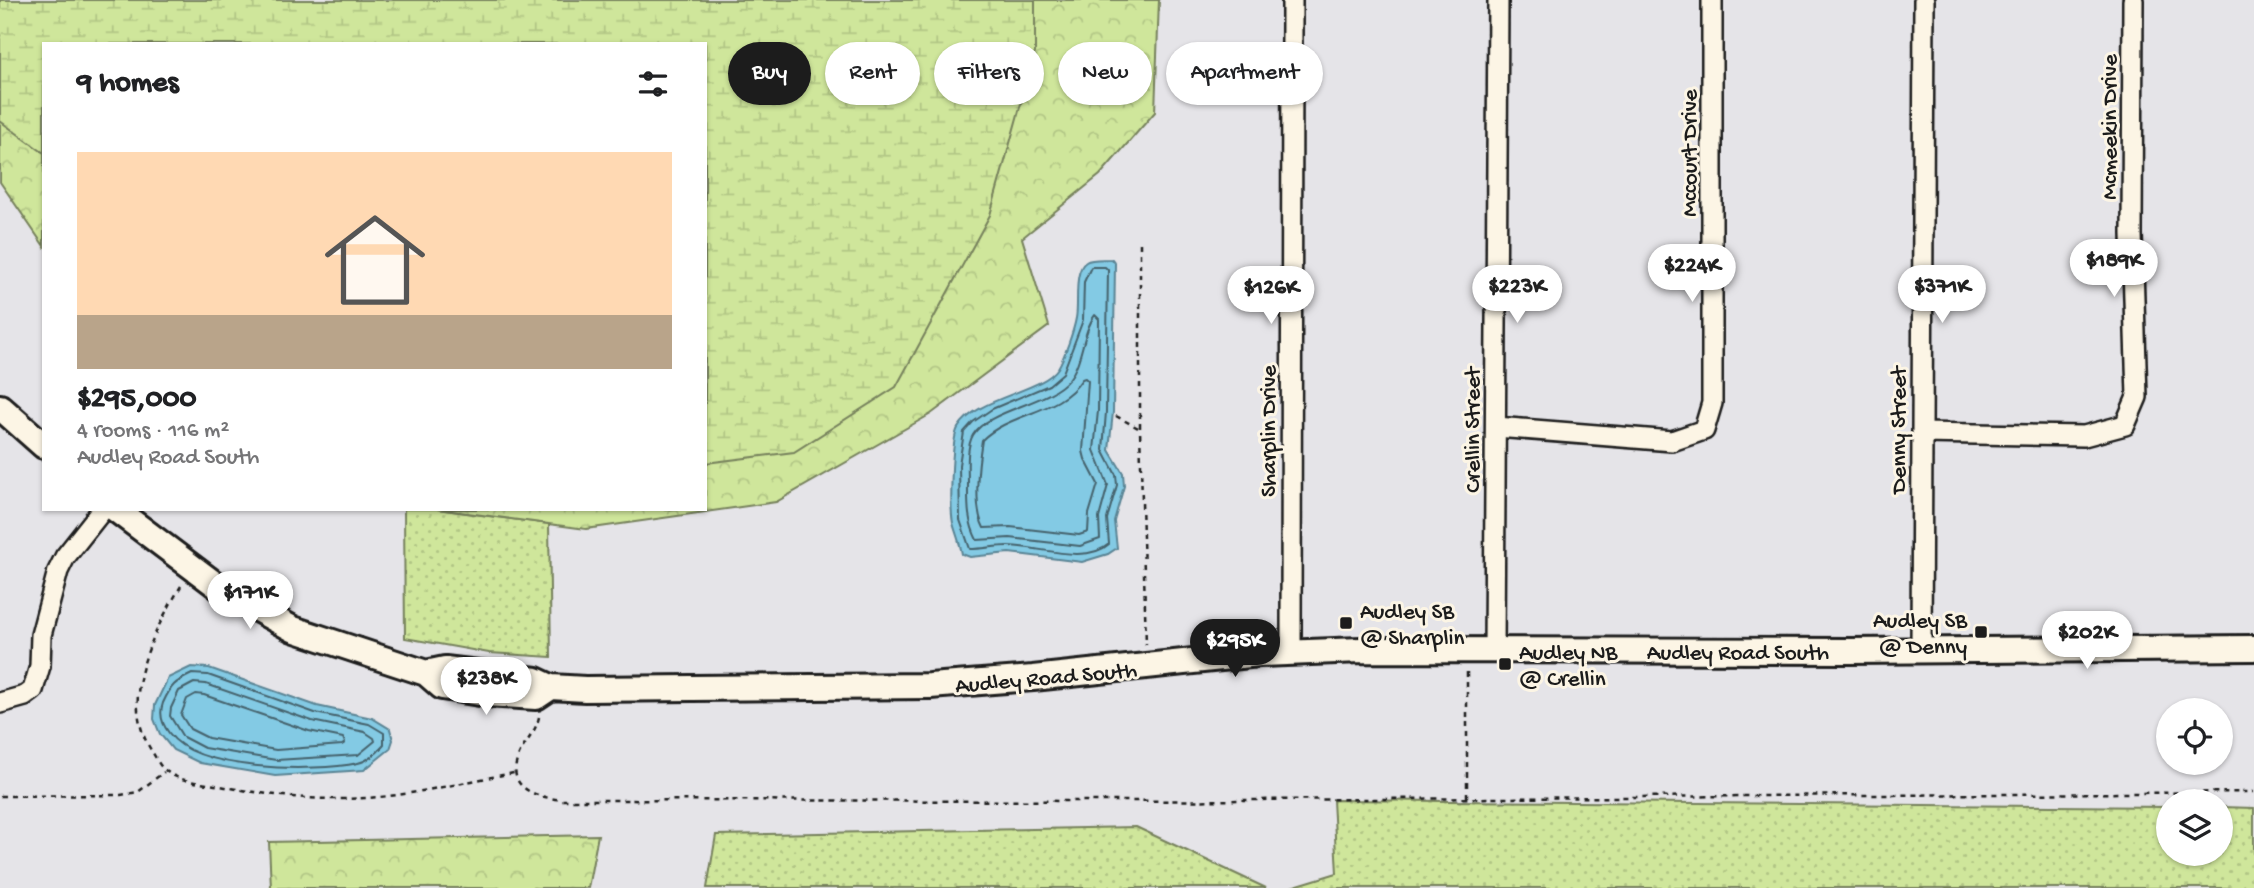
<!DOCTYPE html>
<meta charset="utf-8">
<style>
:root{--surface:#fff;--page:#f6f6f6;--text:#202124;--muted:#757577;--accent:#1c1c1c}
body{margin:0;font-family:"Gochi Hand",sans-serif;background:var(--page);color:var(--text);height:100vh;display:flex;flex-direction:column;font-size:26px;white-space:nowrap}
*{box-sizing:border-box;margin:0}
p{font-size:23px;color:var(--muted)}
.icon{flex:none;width:38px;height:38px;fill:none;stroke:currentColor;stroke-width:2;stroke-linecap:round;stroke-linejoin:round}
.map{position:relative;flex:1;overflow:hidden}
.panel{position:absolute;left:42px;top:42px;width:665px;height:469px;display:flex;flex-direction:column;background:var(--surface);border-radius:0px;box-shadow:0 2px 5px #0004}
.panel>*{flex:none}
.guide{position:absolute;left:728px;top:42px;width:665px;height:63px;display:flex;gap:14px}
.fabs{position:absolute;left:2156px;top:698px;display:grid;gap:14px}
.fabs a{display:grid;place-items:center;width:77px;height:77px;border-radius:50%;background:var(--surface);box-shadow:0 2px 5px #0004;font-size:35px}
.price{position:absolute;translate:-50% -60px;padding:0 16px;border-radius:24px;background:#fff;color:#222;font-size:23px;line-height:46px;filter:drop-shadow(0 2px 4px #0008)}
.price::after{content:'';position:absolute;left:50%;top:42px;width:21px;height:16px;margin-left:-10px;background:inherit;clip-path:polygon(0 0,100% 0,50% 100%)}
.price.on{background:var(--accent);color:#fff}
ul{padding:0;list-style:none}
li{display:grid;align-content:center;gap:14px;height:371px;padding:0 35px}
li span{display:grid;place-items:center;height:217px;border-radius:0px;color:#555}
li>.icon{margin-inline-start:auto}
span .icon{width:126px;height:126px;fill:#fffc;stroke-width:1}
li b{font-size:30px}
h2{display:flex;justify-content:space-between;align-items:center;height:84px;padding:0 35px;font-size:30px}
.tag{padding:0 24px;border-radius:32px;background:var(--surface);box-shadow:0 2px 5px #0004;font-size:24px;line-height:63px}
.tag.on{background:var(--accent);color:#fff}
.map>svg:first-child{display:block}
.grass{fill:url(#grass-dots);stroke:#76815c;stroke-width:2}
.forest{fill:url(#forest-crowns);stroke:#76815c;stroke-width:2}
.wetland{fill:url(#wetland-marsh);stroke:#76815c;stroke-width:2}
.water{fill:#83cae4;stroke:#5a8494;stroke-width:2}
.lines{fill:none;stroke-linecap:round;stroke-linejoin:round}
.shore{stroke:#45626c;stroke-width:2}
.minor-casing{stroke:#1c1c1c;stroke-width:24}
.tertiary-casing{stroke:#1c1c1c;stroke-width:30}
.path{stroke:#1c1c1c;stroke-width:2.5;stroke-dasharray:5 5;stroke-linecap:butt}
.minor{stroke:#fcf5e5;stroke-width:19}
.tertiary{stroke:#fcf5e5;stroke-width:24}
.poi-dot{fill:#1c1c1c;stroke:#fcf5e5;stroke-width:2.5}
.labels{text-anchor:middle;stroke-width:6;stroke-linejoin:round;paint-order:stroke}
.street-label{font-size:23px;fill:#1c1c1c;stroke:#fcf5e5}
.poi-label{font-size:23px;fill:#1c1c1c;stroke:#fcf5e5;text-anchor:start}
</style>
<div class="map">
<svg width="2254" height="888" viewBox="0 0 2254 888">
<defs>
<pattern id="grass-dots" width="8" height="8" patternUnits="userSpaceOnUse" patternTransform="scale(1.75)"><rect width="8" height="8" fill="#cfe69b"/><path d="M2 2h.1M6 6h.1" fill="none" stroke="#b1c585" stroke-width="1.8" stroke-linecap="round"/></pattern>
<pattern id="forest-crowns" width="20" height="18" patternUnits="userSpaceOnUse" patternTransform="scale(1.75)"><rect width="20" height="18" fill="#cfe69b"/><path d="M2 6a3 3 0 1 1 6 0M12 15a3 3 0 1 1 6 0" fill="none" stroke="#b1c585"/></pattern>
<pattern id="wetland-marsh" width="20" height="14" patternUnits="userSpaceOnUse" patternTransform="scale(1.75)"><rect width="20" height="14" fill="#cfe69b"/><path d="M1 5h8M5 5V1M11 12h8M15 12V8" fill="none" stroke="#b1c585"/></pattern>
</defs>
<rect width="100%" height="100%" fill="#e5e4e8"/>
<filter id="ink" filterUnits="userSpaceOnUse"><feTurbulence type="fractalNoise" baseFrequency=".0143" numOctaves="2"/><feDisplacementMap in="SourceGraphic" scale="14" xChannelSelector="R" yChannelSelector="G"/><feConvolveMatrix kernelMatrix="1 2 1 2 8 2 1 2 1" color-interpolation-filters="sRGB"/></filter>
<g filter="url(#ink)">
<path class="grass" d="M404,509H437L549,524L551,657L489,653L405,638Z
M1333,800L2168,807V854H2221V807L2254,808V888H1288L1337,873Z
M1136,827L1266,888H707L716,835Z"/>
<path class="forest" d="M0,0H1159L1155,112L1100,175L1022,238L1049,326L931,414L776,502L586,529L437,509H705V44H44V246L0,182Z
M598,835L588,888H271L269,842Z"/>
<path class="wetland" d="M0,0H1035V53L990,215L896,387L794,452L705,463V44H44V153L0,121Z"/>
<path class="water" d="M1112,259L1115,263L1113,412L1109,450L1123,473L1124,486L1114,521L1117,548L1108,554L1082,562L1009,553L970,557L962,554C960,543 956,534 953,523C950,509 951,440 958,428C976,397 1042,392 1058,368C1064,358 1074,330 1076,318C1079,305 1073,270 1086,262C1092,258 1105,260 1112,259Z
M191,667L209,668L317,706L372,718L390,729L393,740L390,749L364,770L275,776L200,763L173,750L160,734L154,719L155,705L168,678Z"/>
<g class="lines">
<path class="shore" d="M1091,267H1105L1108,270L1106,412L1103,450L1116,475L1117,485L1107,519L1109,544C1086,565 1037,546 1008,546C995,546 983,549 970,549L960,520L959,465L964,432L973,422L992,409L1049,385L1063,373L1083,320L1084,282Z
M1095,315L1099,319L1098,411L1094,450L1108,485L1099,518L1100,539L1080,546L1010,538L977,540C967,521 968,503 968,483C968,469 966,447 973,435C987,410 1049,404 1069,379C1083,362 1082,332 1095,315Z
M1082,379L1085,378L1088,381L1083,451L1085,459L1098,484L1089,514L1088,532L1079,535L1010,527L984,528C973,508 978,464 982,440C1010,412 1060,414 1082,379Z
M192,674L208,675L315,713L369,724L384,733V745C378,752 368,761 358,763C314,772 197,772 169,733C162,724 159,714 163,703C171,685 175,682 192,674Z
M194,683L206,684L312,721L365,732L374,738L375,741L358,755L276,760L204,748L183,737L170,716L171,708L179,691Z
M196,694L204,695L309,731L343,738L345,743L342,745L276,750L208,738L190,729L181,715L187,699Z"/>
<defs>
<path id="minor" d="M1496,427L1672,441L1704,430L1712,403V0
M1922,433L2084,436L2125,425L2137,397L2132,234L2133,0
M1494,650L1498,0
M1921,650L1924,0
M1291,652L1292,0
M0,703L25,696L33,690L40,666L41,635L58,571L65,557L103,509"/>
<path id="tertiary" d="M0,407L44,446
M115,509L224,591L293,629L426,673L442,687L486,694L536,697L551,687
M426,673L445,669L536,680L551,687L585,689L930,686L1033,678L1259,654L1361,650L1849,651L2254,648"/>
</defs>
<use href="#minor" class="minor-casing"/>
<use href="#tertiary" class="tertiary-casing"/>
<path class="path" d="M1140,243V429L1146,645
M1116,416L1140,429
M181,586C152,634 117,700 153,753C156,758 160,767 165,770C177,781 200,783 215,785C276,797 327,803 389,796C431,791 472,780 514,773
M1467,672V798
M539,717C536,731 527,740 521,751C502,787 534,797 563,800L1125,801L2254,792
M0,796L121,795L138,792L164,772"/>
<use href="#minor" class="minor"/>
<use href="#tertiary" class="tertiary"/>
</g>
</g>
<g class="poi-dot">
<rect x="1339" y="616" width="14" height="14" rx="3.5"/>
<rect x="1974" y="625" width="14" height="14" rx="3.5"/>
<rect x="1498" y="657" width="14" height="14" rx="3.5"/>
</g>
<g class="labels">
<g class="street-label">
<text transform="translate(2108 127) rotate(-90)" y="8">Mcmeekin Drive</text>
<text transform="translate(1688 153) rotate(-90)" y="8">Mccourt Drive</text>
<text transform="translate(1471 430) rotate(-90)" y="8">Crellin Street</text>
<text transform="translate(1897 430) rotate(-90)" y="8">Denny Street</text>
<text transform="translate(1267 431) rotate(-90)" y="8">Sharplin Drive</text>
<text x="1738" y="659">Audley Road South</text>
<text transform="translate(1046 676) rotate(-5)" y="8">Audley Road South</text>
</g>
<g class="poi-label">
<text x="1360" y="618">Audley SB<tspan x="1360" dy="26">@ Sharplin</tspan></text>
<text x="1967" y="627" text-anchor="end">Audley SB<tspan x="1967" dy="26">@ Denny</tspan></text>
<text x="1519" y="659">Audley NB<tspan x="1519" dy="26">@ Crellin</tspan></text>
</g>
</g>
</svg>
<div class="fabs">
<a><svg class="icon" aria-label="locate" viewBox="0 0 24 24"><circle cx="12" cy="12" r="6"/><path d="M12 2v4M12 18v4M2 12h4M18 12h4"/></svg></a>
<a><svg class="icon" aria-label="layers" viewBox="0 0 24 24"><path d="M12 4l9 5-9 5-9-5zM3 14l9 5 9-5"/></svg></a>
</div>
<b class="price" style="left:2114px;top:299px">$189K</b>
<b class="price" style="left:1692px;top:304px">$224K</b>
<b class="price" style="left:1517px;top:325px">$223K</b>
<b class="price" style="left:1942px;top:325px">$371K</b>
<b class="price" style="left:1271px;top:326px">$126K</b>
<b class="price" style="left:250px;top:631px">$171K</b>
<b class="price" style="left:2087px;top:671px">$202K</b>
<b class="price on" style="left:1235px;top:679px">$295K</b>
<b class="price" style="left:486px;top:717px">$238K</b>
<div class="guide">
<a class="tag on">Buy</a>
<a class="tag">Rent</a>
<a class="tag">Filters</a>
<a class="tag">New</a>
<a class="tag">Apartment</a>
</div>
<section class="panel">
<h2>9 homes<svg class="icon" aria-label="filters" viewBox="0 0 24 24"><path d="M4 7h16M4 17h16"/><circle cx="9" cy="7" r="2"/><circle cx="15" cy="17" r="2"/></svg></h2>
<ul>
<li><span style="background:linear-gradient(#ffd9b3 75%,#b9a48a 0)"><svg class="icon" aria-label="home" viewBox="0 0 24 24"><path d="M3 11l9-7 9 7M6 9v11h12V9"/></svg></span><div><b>$295,000</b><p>4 rooms · 116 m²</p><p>Audley Road South</p></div></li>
</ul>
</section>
</div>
